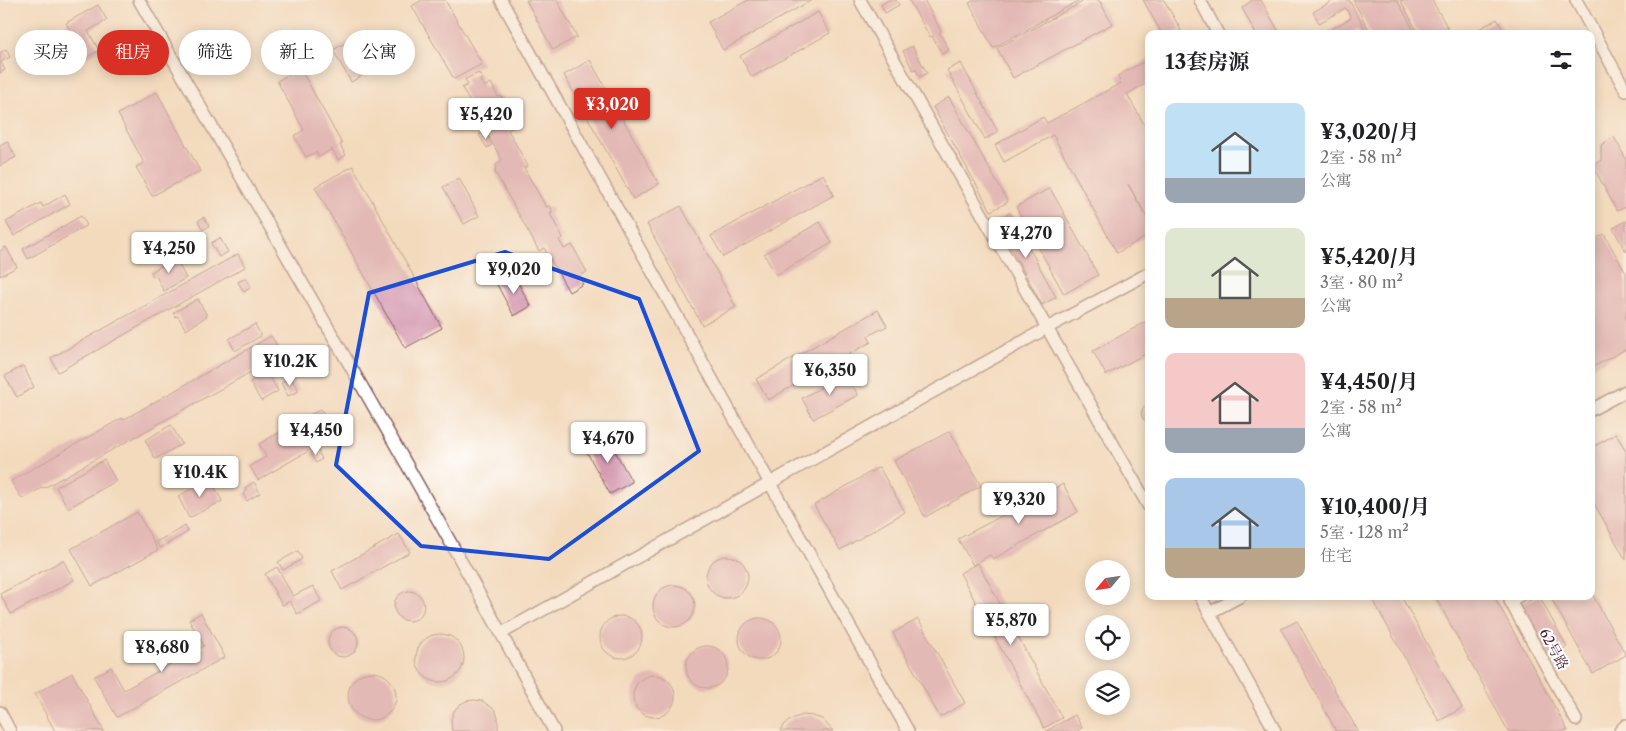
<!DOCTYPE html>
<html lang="zh">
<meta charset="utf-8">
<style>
:root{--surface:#fff;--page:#f2f2f2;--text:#202124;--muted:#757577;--accent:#d93025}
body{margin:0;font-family:"Libre Caslon Text","Noto Serif SC",serif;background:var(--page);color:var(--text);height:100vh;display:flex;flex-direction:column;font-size:19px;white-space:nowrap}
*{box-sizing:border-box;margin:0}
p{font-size:16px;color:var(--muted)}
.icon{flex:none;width:28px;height:28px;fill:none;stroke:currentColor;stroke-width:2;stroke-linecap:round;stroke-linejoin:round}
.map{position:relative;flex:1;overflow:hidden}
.sheet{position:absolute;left:1145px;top:30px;width:450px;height:570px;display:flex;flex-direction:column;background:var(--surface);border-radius:10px;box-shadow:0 2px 12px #0003}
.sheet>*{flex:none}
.hud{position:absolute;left:15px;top:30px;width:475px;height:45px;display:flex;gap:10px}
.needle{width:32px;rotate:241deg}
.buttons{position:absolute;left:1085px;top:560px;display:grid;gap:10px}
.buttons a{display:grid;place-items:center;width:45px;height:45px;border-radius:50%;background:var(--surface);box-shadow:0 2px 12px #0003;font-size:25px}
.price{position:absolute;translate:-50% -42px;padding:0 11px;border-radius:5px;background:#fff;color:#222;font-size:16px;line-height:32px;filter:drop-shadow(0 1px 2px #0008)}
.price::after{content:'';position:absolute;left:50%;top:30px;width:15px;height:11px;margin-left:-8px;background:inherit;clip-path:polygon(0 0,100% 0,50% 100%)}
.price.current{background:var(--accent);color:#fff}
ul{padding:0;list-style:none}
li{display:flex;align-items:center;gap:15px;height:125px;padding:0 20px}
li span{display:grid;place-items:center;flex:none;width:140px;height:100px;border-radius:10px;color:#555}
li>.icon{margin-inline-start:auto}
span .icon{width:60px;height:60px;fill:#fffc;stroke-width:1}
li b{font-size:21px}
h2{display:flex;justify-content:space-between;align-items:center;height:60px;padding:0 20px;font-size:21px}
.pill{padding:0 18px;border-radius:22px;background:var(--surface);box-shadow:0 2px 12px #0003;font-size:18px;line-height:45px}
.pill.current{background:var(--accent);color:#fff}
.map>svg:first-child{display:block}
.building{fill:#d191aa}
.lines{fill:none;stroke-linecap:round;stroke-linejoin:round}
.street-casing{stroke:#85605e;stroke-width:14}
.street{stroke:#fff;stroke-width:11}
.marked{fill:none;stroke:#1d4ed8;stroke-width:4;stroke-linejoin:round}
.labels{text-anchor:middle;stroke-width:4;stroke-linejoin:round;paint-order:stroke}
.street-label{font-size:14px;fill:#4a1f2b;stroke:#fff}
</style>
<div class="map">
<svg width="1626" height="731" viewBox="0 0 1626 731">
<rect width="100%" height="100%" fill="#fff"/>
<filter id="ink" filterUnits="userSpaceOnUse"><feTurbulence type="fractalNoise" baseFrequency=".02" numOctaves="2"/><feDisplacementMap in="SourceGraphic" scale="10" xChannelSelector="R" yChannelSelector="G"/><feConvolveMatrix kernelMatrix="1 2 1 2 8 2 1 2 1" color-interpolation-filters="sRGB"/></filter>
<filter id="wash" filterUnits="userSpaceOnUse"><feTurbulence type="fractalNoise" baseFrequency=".0096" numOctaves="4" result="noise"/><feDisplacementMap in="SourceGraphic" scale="20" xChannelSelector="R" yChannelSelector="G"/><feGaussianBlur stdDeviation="1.12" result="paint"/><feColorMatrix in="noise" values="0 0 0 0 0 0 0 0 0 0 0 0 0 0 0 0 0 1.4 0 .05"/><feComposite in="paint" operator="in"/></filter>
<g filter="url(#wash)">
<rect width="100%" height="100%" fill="#f3dabd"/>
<g id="blocks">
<path class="building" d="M422,0H445L482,64L454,79L412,6Z
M526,0H557L577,37L553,50Z
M748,0H812L723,50L708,22Z
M888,0H896L899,5L885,13L881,5Z
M909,0H924L941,31L939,32L949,50L942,54L932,36L930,37Z
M975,0H1080L993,48L969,3Z
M1086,0H1099L1112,24L1013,78L997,48Z
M1143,0H1164L1181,30L1174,34H1162Z
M1252,0H1261L1280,34H1256L1242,8Z
M1334,0H1349L1368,34H1360L1357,29L1348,34H1323L1351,18L1346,8L1319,23L1313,12Z
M1353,0H1397L1416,34H1371Z
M1400,0H1432L1451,34H1419Z
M98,5L107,20L88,31L99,50L86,58L66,23Z
M818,12L830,33L752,77L740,56Z
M1497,19L1504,32L1501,34H1470Z
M349,41L367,73L351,82L333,50Z
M912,46L927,73L920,77L915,68L913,70L903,51Z
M6,49L10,57L1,62L5,70L0,73V53Z
M1149,59V82L1127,94L1149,133V220L1128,184L1149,222V235L1117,253L1053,135L1004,162L995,145L1043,117L1047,123L1121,83L1117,76Z
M590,60L659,184L633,199L564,75Z
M961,63L998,132L985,139L947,70Z
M300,68L342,144L340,145L346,155L338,160L332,149L319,157L316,152L306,157L294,136L304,130L277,81Z
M479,73L482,78L480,80L484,87L491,83L498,97L501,96L517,125L508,130L528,166L524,168L546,207L549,206L551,207L552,212L550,214L563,238L559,240L564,249L572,245L587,272L579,276L583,284L569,292L544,248L539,251L495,172L496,165L502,160L462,88L468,85L465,79Z
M157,92L200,171L152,196L136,167L144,163L118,114Z
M949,97L1008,202L991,211L933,107Z
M485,132L492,145L487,148L479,135Z
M1614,137L1626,159V207L1617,211L1593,166L1601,160V145Z
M7,141L16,157L0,166V145Z
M353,166L442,328L405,348L315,187Z
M823,174L834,195L723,257L711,236Z
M459,178L479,216L464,224L443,187Z
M1050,188L1098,275L1064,294L1016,207Z
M65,194L70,204L14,236L6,222L41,203L43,207Z
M681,206L736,307L702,325L647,224Z
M1010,213L1056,297L1042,305L996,220Z
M81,216L87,225L28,259L23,249Z
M204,217L209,226L203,230L198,221Z
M1626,221V252L1613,228Z
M820,222L832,243L776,275L764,254Z
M1604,234L1626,273V349L1591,368V235L1594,240Z
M220,238L228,252L219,257L211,243Z
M6,247L17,267L0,276V251Z
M238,254L245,267L58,372L51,358Z
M175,258L186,278L164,291L156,276L153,277L151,272Z
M513,274L531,306L514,316L496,283Z
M246,278L251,287L244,292L238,282Z
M198,299L207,316L186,330L178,316L176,317L173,313Z
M878,310L887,326L868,336L871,342L768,400L756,379Z
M1149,320V352L1106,375L1093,351Z
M255,324L261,336L235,351L229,339Z
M271,336L283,354L44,488L43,487L22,499L11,481L122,418L123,420Z
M23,366L34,387L17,397L5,376Z
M267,372L278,391L261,401L250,382Z
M846,374L858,395L813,419L802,398Z
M291,378L299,391L288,396L281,383Z
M1149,404V422L1143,419L1141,413L1143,408Z
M321,409L336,435L258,480L250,466L266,457L259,444Z
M171,425L182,444L155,459L145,440Z
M950,431L981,486L925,517L894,461Z
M1616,434L1626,451V560L1591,498V448Z
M606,435L632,482L610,494L584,447Z
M317,449L322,459L316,463L310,453Z
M104,460L116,481L68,508L56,487Z
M879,467L905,512L840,550L814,505Z
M211,479L222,501L189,518L178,496Z
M254,482L260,493L247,501L243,494L247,491L245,488Z
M1063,484L1078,512L993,559L990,555L973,565L958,539Z
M137,512L158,550L92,586L71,549Z
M185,526L188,532L160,548L156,542Z
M399,534L410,552L342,590L332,571Z
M298,551L302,559L283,570L278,562Z
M706 577a21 21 0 1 1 42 0a21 21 0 1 1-42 0Z
M63,560L74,580L11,614L0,594Z
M978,563L1062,718L1044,728L960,573Z
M277,567L293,596L313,586L321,601L297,614L290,601L282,605L265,574Z
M653 606a21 21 0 1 1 42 0a21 21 0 1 1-42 0Z
M394 606a15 15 0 1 1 30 0a15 15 0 1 1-30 0Z
M1591,592L1626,655L1593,674L1550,596H1591Z
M1371,596H1401L1462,708L1439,721Z
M1435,596H1494L1568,731H1508Z
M1538,596H1539L1567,647L1548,658L1520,606Z
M201,613L225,657L117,717L94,677L111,667L124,690L204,646L189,620Z
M600 637a21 21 0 1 1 42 0a21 21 0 1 1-42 0Z
M739 639a21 21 0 1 1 42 0a21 21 0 1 1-42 0Z
M918,619L965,703L940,717L893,633Z
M1297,621L1340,700L1358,731H1336L1281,629Z
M328 642a15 15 0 1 1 30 0a15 15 0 1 1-30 0Z
M416 658a24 24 0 1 1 48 0a24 24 0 1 1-48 0Z
M686 667a21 21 0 1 1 42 0a21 21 0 1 1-42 0Z
M348 696a24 24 0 1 1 48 0a24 24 0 1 1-48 0Z
M72,673L104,731H55L35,694Z
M633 696a21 21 0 1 1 42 0a21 21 0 1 1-42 0Z
M474,700L482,701L495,710L498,717V731H452L451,719L454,711L459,705L466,701Z
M803,715L813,716L822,719L833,731H780L786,723L794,718Z
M1075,715L1082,728L1077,731H1046Z"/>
</g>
</g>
<g filter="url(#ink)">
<use href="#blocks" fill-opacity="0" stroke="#85605e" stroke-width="1"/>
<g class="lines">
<defs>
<path id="street" d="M139,0C278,243 422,484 554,731
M501,0L908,731
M860,0L1149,507
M1200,0L1218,34
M1576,0L1626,91
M1591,410L1626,391
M1200,596L1275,731
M1519,596L1510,601L1576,720
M1209,613L1241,596
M502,633L1047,328L1149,273
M0,712L10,731
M1620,731L1626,725"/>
</defs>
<use href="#street" class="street-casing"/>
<use href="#street" class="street"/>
</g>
</g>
<path d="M0 0H1626V731H0ZM505,252L639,299L699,451L549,559L421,546L336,465L369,293Z" fill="#f3dabd" fill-opacity=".55" fill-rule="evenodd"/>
<path class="marked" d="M505,252L639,299L699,451L549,559L421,546L336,465L369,293Z"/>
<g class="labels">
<g class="street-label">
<text transform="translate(1554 649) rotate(61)" y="5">62号路</text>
</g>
</g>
</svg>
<div class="buttons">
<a><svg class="needle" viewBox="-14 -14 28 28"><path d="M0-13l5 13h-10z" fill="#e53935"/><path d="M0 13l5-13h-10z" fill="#757577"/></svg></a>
<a><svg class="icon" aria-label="locate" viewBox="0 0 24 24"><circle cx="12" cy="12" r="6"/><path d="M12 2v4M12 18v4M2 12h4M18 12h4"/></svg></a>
<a><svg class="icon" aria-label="layers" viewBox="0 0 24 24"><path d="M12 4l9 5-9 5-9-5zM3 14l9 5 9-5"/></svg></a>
</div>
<b class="price current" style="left:612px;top:130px">¥3,020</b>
<b class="price" style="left:486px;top:140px">¥5,420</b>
<b class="price" style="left:1026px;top:259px">¥4,270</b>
<b class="price" style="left:169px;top:274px">¥4,250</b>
<b class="price" style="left:514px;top:295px">¥9,020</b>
<b class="price" style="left:290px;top:387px">¥10.2K</b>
<b class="price" style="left:830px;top:396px">¥6,350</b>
<b class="price" style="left:316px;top:456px">¥4,450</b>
<b class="price" style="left:608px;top:464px">¥4,670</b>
<b class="price" style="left:200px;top:498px">¥10.4K</b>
<b class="price" style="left:1019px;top:525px">¥9,320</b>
<b class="price" style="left:1011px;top:646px">¥5,870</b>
<b class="price" style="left:162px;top:673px">¥8,680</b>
<div class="hud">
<a class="pill">买房</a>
<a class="pill current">租房</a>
<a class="pill">筛选</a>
<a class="pill">新上</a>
<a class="pill">公寓</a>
</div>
<section class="sheet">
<h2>13套房源<svg class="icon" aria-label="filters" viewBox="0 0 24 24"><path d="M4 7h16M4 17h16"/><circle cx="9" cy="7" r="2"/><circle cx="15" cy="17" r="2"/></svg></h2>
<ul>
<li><span style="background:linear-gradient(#bfe0f5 75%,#9aa5b1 0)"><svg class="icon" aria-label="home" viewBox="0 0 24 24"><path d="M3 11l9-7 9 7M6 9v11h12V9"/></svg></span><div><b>¥3,020/月</b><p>2室 · 58 m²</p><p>公寓</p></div></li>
<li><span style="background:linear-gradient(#dfe7d0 70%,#b9a48a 0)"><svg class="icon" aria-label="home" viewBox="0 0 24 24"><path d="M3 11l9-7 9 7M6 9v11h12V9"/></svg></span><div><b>¥5,420/月</b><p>3室 · 80 m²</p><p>公寓</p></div></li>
<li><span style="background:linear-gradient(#f6c9c9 75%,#9aa5b1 0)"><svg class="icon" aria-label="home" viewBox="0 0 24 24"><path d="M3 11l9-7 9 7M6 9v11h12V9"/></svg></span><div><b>¥4,450/月</b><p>2室 · 58 m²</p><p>公寓</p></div></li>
<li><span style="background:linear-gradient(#a9c7e8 70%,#b9a48a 0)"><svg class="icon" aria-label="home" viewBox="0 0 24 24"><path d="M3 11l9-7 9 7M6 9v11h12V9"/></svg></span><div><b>¥10,400/月</b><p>5室 · 128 m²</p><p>住宅</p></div></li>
</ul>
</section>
</div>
